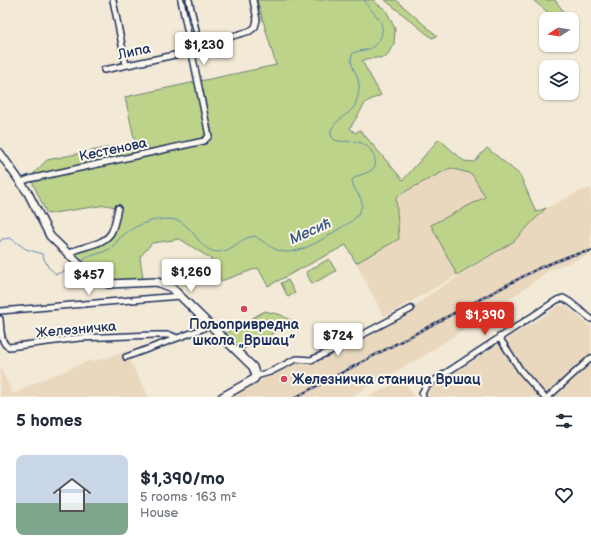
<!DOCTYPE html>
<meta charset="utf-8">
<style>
:root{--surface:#fff;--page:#f6f6f7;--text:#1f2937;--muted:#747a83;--accent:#d93025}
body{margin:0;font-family:"Balsamiq Sans",sans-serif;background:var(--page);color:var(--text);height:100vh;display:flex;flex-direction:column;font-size:15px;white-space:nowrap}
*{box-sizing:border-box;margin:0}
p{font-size:13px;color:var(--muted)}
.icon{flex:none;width:22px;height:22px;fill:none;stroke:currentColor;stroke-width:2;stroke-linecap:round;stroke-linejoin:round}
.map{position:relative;height:397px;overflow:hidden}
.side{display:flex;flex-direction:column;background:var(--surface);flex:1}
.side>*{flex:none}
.needle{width:26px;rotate:258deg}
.controls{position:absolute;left:539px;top:12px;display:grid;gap:8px}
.controls a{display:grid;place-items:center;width:40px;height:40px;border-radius:8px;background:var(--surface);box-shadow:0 1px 3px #0004;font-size:20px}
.price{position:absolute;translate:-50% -34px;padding:0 9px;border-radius:4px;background:#fff;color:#222;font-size:13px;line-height:26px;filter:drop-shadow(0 1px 2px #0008)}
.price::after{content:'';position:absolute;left:50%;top:24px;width:12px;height:9px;margin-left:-6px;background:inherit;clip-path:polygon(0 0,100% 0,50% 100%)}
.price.active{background:var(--accent);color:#fff}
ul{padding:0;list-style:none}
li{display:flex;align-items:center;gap:12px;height:100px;padding:0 16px}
li span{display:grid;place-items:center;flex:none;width:112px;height:80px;border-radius:8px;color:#555}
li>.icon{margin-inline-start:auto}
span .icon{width:48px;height:48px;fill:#fffc;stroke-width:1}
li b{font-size:17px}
h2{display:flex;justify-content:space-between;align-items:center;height:48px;padding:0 16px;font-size:17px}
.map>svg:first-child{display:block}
.built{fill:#e9d8be}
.green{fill:#bdd389;stroke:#6c8174}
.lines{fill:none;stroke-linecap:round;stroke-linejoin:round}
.stream{stroke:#5f8ab3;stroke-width:1}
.street-casing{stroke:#1b2f5e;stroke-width:8}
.secondary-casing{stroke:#1b2f5e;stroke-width:10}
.street{stroke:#fbf7ec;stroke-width:5}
.secondary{stroke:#fbf7ec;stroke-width:7}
.rail-casing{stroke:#1b2f5e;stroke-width:2.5}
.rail{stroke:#fbf7ec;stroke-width:1;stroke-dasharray:3;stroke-linecap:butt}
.poi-dot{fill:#d1495b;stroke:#fbf7ec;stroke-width:1.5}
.labels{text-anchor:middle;stroke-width:4;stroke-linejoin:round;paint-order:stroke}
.street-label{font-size:14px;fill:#1b2f5e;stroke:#fbf7ec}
.poi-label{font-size:14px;font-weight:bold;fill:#1b2f5e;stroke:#fbf7ec}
.water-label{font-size:15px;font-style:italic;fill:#385582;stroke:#fbf7ec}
</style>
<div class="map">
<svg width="591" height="397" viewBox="0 0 591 397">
<rect width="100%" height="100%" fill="#f3e9d7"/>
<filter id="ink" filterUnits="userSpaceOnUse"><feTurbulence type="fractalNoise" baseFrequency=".025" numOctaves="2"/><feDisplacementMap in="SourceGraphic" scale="8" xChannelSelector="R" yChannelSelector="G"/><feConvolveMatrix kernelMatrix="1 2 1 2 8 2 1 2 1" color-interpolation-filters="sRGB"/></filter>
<g filter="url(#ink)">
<path class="built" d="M450,168L472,174L485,197L432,225L457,275L384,317L356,263L399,239L396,197L410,189Z
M591,188V254L548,271L530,285L425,355L350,397H227L260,378L296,361L321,358L368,333L415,306L426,297L513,242L546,208L581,191Z
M559,305L566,306L591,327V397H426L425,395L427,389L547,314Z
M125,352L149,397H0V367L13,394L37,382L91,360L92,362Z
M404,379L414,397H368Z"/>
<path class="green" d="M257,0H375L376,3L386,10L395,29L394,44L386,57L366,59L362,61L381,95L366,102L350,128L355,133L360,130L403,180L439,139L464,161L474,162L487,148L520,175L536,212L546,208L513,242L457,275L431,225L485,197L472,174L450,168L410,189L396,197L399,239L356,263L346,245L268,286L258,268L221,281L211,259L180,239L152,243L140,257L143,279L115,282L90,270L74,255L77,251L103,242L112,236L120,208L106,205L47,214L30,177L47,160L135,142L125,97L276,65Z
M385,0H396L437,36L432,38Z
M533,0H555L569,19H556Z
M329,259L336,271L312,284L306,272Z
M288,280L295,293L288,297L281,283Z
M265,311L281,315L294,322L240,351L226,333Z"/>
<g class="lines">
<path class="stream" d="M0,242L2,239L10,238L26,249L42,254L48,267L56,274L73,269L77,267
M83,263L85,258C93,255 104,253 111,248C114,245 116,242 119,239C126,232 136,226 145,223C155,219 172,217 181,222C194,229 202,253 219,252C233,251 241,237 255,236C266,243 274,252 288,252C306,251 324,238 339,229C343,226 350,223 354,219C358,216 362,208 362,203C361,195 353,191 352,180C357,174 371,174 375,166C376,162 375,157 373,154C362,132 338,148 332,137C325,124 351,115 355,105C357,99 360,90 359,84C358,73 347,64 353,53C358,51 364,50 369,49C379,44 385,33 381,23C378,16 370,9 365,3V0"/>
<defs>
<path id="street" d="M113,0L126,65
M189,0L196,30
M104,70L217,46L226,38L250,31L255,27L257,20L253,0
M21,182L29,179L204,141L209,136L181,0
M68,254C80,245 102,247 111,233C115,226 116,216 118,208
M0,311L180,296
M0,319C1,328 0,344 9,347L79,338L154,335H170L177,338
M499,337L521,371L544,397
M126,357L202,329L208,325
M256,376L270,372L294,360L298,359L311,360L337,348L411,309
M423,397L422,393L426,386L557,300L563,298L570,302L591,319
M548,397L591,358"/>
<path id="secondary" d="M0,153L28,193L50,236L90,275L101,281L109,284L157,282L172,288L253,367L256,376L254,379L222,397"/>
</defs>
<use href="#street" class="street-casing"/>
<use href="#secondary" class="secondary-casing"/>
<use href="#street" class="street"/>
<use href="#secondary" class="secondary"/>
<defs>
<path id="rail" d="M296,397L539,268L572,255L591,251"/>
</defs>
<use href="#rail" class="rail-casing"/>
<use href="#rail" class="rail"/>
</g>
</g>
<g class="poi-dot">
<circle cx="244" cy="309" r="4"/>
<circle cx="284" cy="379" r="4"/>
</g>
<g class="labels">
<g class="street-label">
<text transform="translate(134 51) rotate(-12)" y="5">Липа</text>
<text transform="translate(113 149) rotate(-12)" y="5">Кестенова</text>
<text transform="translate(76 329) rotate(-5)" y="5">Железничка</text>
</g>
<g class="poi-label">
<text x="244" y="329">Пољопривредна<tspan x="244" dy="16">школа „Вршац”</tspan></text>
<text x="292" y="384" text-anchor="start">Железничка станица Вршац</text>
</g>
<g class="water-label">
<text transform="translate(310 231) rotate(-24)" y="5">Месић</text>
</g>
</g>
</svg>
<div class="controls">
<a><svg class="needle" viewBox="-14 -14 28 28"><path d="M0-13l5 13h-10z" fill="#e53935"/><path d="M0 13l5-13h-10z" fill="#747a83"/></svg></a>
<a><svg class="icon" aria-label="layers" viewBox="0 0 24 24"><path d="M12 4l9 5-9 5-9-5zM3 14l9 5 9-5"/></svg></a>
</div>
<b class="price" style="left:204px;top:66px">$1,230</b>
<b class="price" style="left:191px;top:293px">$1,260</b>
<b class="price" style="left:89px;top:296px">$457</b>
<b class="price active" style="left:485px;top:336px">$1,390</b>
<b class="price" style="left:338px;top:357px">$724</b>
</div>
<section class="side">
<h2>5 homes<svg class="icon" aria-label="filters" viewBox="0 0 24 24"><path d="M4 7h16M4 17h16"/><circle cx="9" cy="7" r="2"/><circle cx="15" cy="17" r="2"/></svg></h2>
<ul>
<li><span style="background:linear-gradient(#c9d6e8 60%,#7fa58c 0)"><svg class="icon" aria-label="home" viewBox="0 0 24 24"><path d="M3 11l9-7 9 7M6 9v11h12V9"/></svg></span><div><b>$1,390/mo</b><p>5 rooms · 163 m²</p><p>House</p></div><svg class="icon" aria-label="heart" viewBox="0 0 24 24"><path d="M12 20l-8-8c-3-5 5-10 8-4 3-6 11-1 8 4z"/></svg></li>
</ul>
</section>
